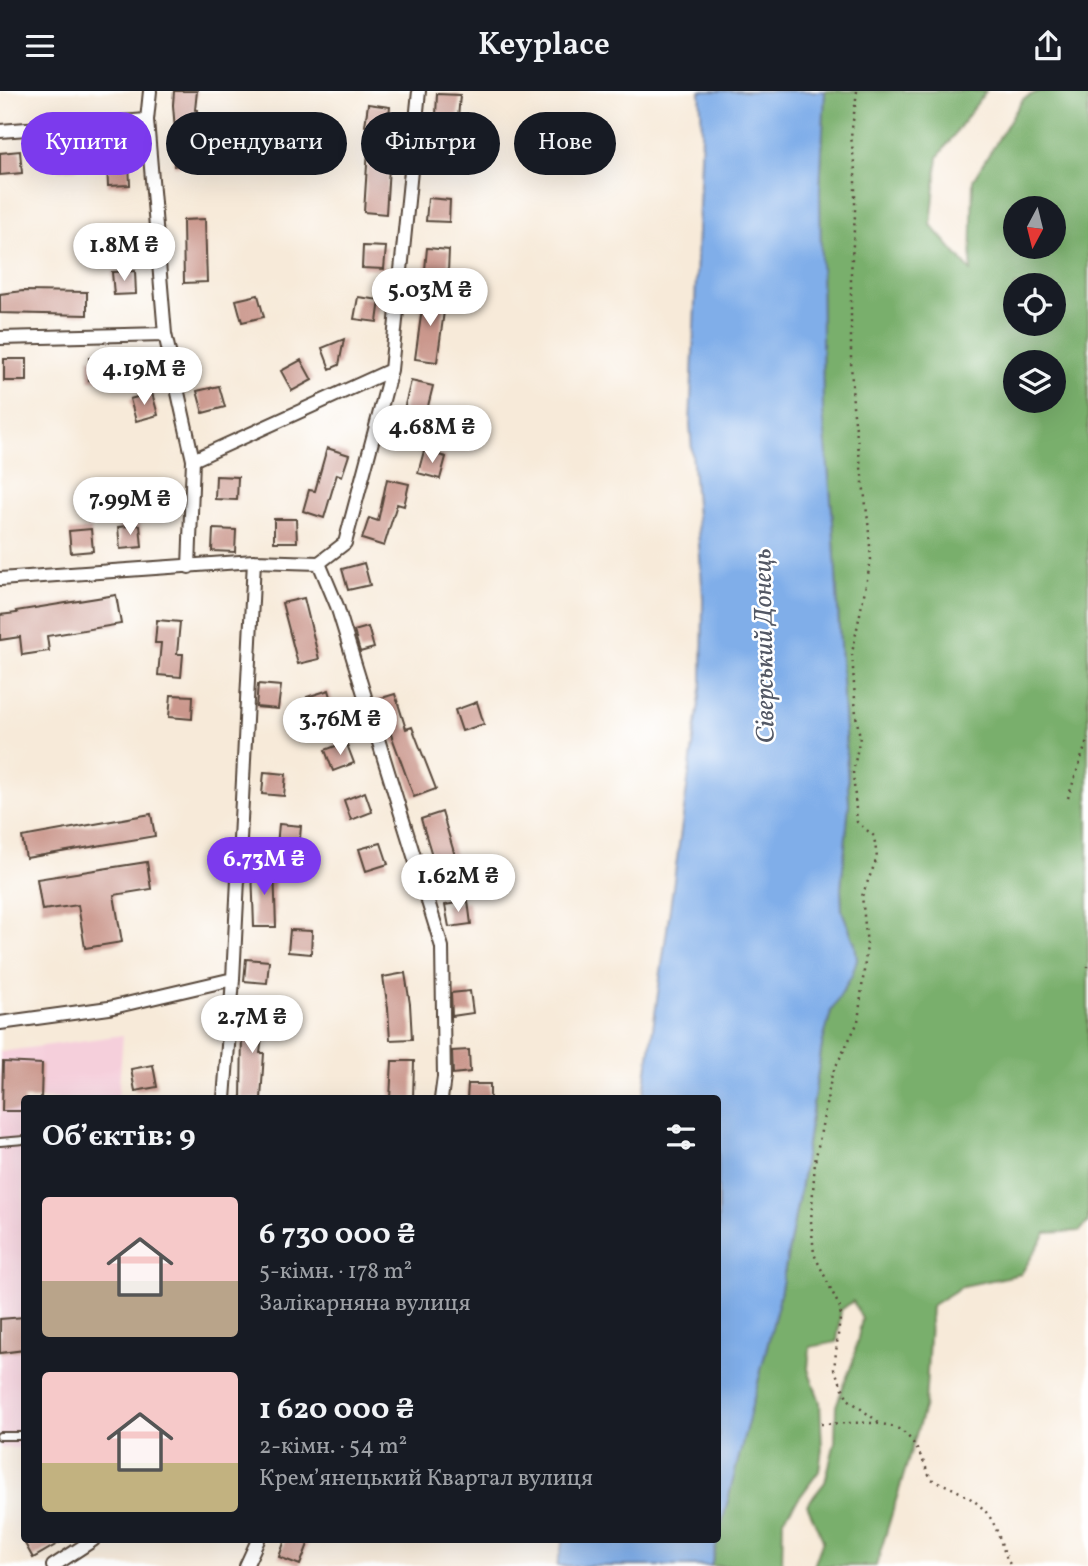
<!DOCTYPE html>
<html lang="uk">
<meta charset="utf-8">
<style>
:root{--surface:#171b24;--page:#242831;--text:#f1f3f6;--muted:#9ea1a6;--accent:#7c3aed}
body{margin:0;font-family:Vollkorn,serif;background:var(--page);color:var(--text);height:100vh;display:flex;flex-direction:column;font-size:26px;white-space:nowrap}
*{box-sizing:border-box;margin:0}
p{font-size:23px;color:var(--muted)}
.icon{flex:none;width:38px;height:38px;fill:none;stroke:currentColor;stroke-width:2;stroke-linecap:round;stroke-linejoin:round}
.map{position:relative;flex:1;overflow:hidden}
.panel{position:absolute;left:21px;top:1004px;width:700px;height:448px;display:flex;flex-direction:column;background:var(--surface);border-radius:7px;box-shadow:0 7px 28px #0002}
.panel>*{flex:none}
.hud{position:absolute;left:21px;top:21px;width:700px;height:63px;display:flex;gap:14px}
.needle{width:46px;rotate:187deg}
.buttons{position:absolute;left:1003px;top:105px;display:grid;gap:14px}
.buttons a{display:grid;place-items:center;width:63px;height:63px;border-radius:50%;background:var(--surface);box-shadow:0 7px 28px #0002;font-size:35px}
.price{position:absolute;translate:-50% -60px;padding:0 16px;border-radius:24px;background:#fff;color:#222;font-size:23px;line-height:46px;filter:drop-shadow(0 2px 4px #0008)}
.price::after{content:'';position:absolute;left:50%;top:42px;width:21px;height:16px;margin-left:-10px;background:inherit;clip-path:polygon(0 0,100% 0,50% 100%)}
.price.on{background:var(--accent);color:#fff}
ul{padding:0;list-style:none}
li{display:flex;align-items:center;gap:21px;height:175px;padding:0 21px}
li span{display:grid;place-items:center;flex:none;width:196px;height:140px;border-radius:7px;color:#555}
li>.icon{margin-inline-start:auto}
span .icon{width:84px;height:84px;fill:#fffc;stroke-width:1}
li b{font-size:30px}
h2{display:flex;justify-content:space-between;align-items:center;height:84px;padding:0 21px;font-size:30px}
.tag{padding:0 24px;border-radius:32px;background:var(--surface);box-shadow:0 7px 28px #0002;font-size:24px;line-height:63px}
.tag.on{background:var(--accent);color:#fff}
header{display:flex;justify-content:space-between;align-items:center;height:91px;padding:0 21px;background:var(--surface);font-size:32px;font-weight:600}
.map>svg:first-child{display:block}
.built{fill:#f5cfdb}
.forest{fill:#79af6c;stroke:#5a6c45;stroke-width:2;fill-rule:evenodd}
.water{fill:#80aee9;stroke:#5e6c84;stroke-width:2}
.building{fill:#cb988d}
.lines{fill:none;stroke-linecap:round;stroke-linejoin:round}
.service-casing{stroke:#57473a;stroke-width:10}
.minor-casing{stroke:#57473a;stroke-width:16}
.path{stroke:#57473a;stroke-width:2.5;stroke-dasharray:2 5;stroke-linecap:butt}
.service{stroke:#fff;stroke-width:6}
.minor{stroke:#fff;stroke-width:12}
.labels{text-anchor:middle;stroke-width:5;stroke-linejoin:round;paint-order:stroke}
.water-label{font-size:26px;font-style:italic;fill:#535865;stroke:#fff}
</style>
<header><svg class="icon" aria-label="menu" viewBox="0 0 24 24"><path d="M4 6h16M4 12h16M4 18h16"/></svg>Keyplace<svg class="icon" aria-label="share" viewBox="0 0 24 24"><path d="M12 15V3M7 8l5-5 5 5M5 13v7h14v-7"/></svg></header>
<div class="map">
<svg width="1088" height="1475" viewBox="0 0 1088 1475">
<rect width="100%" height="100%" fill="#fff"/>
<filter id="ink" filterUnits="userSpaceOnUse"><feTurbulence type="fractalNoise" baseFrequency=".0143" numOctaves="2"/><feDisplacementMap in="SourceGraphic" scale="14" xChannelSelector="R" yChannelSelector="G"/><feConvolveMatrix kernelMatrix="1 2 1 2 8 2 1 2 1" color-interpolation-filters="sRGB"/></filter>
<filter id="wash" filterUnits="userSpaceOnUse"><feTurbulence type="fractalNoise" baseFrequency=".00686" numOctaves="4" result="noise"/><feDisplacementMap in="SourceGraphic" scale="28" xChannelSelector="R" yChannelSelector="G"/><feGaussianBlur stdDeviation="1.57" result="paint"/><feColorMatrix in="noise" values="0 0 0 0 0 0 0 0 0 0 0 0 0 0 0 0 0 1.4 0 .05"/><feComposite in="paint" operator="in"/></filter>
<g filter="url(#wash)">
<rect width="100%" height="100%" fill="#f7ead9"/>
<path class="built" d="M123,944L118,1008H24V1357H0V961Z"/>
<path class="forest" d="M825,0H986L938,66L931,134L971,180L973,89L1023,8L1039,0H1088V1131L1080,1140L1046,1142L1021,1183L963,1195L931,1215L925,1314L876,1475H814L823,1449L807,1414L825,1391L835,1351L836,1315L853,1270L862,1228L853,1210L841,1219L837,1251L810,1256L808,1278L820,1311L822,1358L819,1380L783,1429L782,1475H711L779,1209L800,1099L822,954L831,920L852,884L855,853L842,820L841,798L849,713L833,431L823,321L820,100ZM1015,117H1054V156H1015ZM1015,194H1054V233H1015ZM1015,271H1054V310H1015Z"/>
<path class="water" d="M700,0H825L820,100L823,321L833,431L849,713L841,798L842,820L855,853L857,868L852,884L831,920L822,954L800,1099L779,1209L711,1475H557L563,1449H718V1008H643L702,591L703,507L690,334L702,41Z"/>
<g id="blocks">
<path class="building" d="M174,0H197L195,19H197L198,41H195L196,73L174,75L173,52H176L173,14Z
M437,3L460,4L458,27L436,25Z
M368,13L390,16L387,38L365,35Z
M79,54L81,77L59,79L57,56Z
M368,58L390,60L386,123L364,121Z
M20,60L22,82L0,84V62Z
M431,62L453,63L452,80L430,79Z
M129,71L130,94L108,95L107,72Z
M428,107L450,109L449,131L426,130Z
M205,128L207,191L184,192L183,129Z
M363,155L386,156L384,178L362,177Z
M427,157L449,159L448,181L425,179Z
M135,180L136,203L114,204L112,181Z
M23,200L87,201V224L0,222V203Z
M424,203L446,206L437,271L415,268Z
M258,204L264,226L242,231L236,209Z
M358,206L380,209L377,231L354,228Z
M344,248L339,274L330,278L322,257Z
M89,267H112V289H89Z
M4,268H27V290H4Z
M301,269L312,289L292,300L281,280Z
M411,290L433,295L420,347L398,342Z
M219,295L225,316L203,322L197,300Z
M152,302L158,324L136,330L130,308Z
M327,357L349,364L342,385L337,383L324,427L303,420L309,399L315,400Z
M424,360L446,366L440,388L418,382Z
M216,385L238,386L237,409L215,408Z
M387,388L409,393L404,415L397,413L384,455L362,448L369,427L378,430Z
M274,428H296L297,451H274Z
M140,434L142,456L120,458L118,436Z
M91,438L93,460L71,462L69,440Z
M213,438L236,439L235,461L212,460Z
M364,472L370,494L348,499L342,478Z
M116,504L121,533L47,545L49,560L22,564L20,546L0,549V524L17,522L16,520Z
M304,507L319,568L298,573L282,512Z
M157,529L180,531L177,563H183L181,586L158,584L161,552H155Z
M368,536L374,557L360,561L354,540Z
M258,593L281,595L278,618L256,616Z
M329,599L335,620L314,627L307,606Z
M395,603L406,638L412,636L436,698L414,706L386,630L382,631L375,609Z
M171,604L193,605L192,628L169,626Z
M477,611L484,633L462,640L455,619Z
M346,651L354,672L333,680L325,659Z
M264,681L286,683L284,705L262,703Z
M365,701L372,721L351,729L344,709Z
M442,721L461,785L440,791L421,728Z
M151,723L155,745L26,767L22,746Z
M279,733L301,735L299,758L277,755Z
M381,752L388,773L366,780L359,758Z
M147,771L151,798L114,804L122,851L85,857L78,814L42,819L37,788Z
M274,776L276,836H254L252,777Z
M468,810L471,833L449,836L445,814Z
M290,839L312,840L311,863L288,861Z
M246,868L269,870L267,892L244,890Z
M405,882L410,913L412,948L390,949L388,917L383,886Z
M470,900L473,922L452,925L451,902Z
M243,920L265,922L260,962H264L261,1008H241L242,942H240Z
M469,959L470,981L453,983L452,960Z
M392,970H414L413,1008H390Z
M3,971L42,973L41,1008H24V1020H2Z
M153,974L157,996L135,1000L131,978Z
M468,993H490V1008H467Z
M24,1226V1259L0,1262V1228Z
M23,1449H64L33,1467Z
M285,1449H298L308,1453L300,1474L279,1466Z"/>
</g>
</g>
<g filter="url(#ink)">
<use href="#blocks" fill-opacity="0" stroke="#57473a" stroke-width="2"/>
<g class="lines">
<defs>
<path id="service" d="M0,1051L24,1049
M0,1345H24"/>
<path id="minor" d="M150,0L147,29L165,243L193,369L189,476
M0,40L147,29
M0,247L165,243
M193,369L391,279
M319,472L337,515L442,856L444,986L441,1008
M0,488L254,470L319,472L345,452L391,279L419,0
M0,932L109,917L233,888
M224,1008L233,888L254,470
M53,1475L93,1449
M246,1475L258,1449"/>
</defs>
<use href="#service" class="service-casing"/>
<use href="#minor" class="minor-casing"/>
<path class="path" d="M857,0L851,45L855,80V124L851,182V269L853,315L868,430L871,469L852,562L856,625L860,646L853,681L857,731L874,745L877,767L862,805L867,854L858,931L832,983L815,1071L811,1130L814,1163L841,1219L834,1278L848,1308L881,1333
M1068,707L1088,647
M1088,875V876
M821,1333C843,1333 886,1327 903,1341C917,1352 924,1373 931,1388C953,1397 979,1408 991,1428C1000,1443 1002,1460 1011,1475"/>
<use href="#service" class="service"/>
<use href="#minor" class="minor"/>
</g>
</g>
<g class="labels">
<g class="water-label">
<text transform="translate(763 555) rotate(-91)" y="9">Сіверський Донець</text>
</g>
</g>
</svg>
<div class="buttons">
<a><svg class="needle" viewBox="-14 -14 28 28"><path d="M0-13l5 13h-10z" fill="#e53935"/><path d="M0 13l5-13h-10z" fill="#9ea1a6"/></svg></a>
<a><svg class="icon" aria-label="locate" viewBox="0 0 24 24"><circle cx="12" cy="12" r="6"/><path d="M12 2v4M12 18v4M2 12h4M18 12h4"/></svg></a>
<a><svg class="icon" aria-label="layers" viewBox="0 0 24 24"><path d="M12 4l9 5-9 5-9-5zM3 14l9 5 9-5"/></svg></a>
</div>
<b class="price" style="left:124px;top:192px">1.8M ₴</b>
<b class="price" style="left:430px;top:237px">5.03M ₴</b>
<b class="price" style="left:144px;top:316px">4.19M ₴</b>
<b class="price" style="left:432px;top:374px">4.68M ₴</b>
<b class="price" style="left:130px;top:446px">7.99M ₴</b>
<b class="price" style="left:340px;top:666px">3.76M ₴</b>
<b class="price on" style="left:264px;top:806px">6.73M ₴</b>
<b class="price" style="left:458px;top:823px">1.62M ₴</b>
<b class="price" style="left:252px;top:964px">2.7M ₴</b>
<div class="hud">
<a class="tag on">Купити</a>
<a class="tag">Орендувати</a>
<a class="tag">Фільтри</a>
<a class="tag">Нове</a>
</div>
<section class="panel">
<h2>Об’єктів: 9<svg class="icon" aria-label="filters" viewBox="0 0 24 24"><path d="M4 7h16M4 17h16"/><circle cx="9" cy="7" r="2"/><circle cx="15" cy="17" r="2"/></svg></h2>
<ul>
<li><span style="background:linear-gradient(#f6c9c9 60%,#b9a48a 0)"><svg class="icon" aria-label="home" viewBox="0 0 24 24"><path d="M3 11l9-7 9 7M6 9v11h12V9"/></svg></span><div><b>6 730 000 ₴</b><p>5-кімн. · 178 m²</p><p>Залікарняна вулиця</p></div></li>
<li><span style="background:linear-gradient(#f6c9c9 65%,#c2b280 0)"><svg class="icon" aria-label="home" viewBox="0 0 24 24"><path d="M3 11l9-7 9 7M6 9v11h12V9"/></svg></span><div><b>1 620 000 ₴</b><p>2-кімн. · 54 m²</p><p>Крем’янецький Квартал вулиця</p></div></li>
</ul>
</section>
</div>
